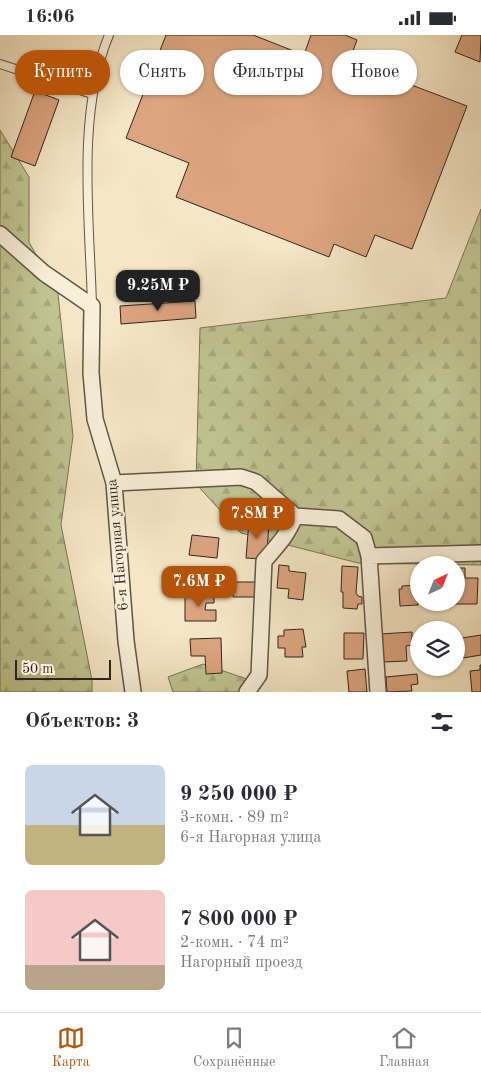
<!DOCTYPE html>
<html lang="ru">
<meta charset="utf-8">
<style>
:root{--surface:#fff;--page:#f2f2f3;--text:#2b2b33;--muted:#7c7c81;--line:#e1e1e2;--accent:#b45309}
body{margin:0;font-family:"Old Standard TT",serif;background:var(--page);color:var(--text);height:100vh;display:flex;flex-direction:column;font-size:19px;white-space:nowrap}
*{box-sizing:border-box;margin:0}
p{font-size:16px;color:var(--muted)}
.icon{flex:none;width:28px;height:28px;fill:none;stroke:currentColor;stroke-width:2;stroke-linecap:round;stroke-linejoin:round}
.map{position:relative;height:657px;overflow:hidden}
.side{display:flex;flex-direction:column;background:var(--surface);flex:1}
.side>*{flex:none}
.hud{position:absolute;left:15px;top:15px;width:451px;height:45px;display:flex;gap:10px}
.needle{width:32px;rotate:43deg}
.controls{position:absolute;left:410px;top:521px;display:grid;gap:10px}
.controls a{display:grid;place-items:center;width:55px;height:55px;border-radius:50%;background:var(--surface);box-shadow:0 1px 4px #0004;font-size:25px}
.scale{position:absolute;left:15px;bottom:12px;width:96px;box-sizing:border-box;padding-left:5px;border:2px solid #2f261e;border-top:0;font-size:14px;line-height:18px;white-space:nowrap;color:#2f261e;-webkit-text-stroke:4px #f8efd9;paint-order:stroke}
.price{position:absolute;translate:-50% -42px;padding:0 11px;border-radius:10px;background:var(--accent);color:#fff;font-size:16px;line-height:32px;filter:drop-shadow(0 1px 2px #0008)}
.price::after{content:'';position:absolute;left:50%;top:30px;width:15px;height:11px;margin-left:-8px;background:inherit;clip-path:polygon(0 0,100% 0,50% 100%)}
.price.selected{background:#222;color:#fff}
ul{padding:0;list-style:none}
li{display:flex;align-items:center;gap:15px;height:125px;padding:0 25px}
li span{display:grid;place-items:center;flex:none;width:140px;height:100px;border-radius:8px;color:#555}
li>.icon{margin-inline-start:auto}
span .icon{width:60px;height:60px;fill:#fffc;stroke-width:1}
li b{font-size:21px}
h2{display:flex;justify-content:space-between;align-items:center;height:60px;padding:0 25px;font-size:21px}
.chip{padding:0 18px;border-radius:22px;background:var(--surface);box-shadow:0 1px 4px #0004;font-size:18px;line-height:45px}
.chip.selected{background:var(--accent);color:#fff}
.status{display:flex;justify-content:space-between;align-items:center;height:35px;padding:0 25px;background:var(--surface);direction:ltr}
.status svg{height:14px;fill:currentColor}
.dock{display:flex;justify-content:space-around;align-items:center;height:70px;border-top:1px solid var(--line);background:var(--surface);font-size:14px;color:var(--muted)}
.dock a{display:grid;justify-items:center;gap:2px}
.dock .selected{color:var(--accent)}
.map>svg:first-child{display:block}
.forest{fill:url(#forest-firs);stroke:#787558}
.building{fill:#dca480;stroke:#2f261e}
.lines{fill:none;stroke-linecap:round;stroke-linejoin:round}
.service-casing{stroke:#605648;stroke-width:10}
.minor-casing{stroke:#605648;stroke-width:18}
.service{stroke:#f8efd9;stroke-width:8}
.minor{stroke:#f8efd9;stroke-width:15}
.labels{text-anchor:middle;stroke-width:4.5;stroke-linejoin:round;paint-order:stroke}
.street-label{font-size:15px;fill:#2f261e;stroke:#f8efd9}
</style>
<div class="status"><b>16:06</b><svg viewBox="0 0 49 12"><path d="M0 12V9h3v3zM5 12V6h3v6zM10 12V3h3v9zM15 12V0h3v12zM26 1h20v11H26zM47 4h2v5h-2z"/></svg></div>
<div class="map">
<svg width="481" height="657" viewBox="0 0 481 657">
<defs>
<pattern id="forest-firs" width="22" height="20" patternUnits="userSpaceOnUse" patternTransform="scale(1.25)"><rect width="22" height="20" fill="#c0c491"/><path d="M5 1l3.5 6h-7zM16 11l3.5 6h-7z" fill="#a5a87d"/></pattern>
</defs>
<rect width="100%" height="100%" fill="#f5e6c5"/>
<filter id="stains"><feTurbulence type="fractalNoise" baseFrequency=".004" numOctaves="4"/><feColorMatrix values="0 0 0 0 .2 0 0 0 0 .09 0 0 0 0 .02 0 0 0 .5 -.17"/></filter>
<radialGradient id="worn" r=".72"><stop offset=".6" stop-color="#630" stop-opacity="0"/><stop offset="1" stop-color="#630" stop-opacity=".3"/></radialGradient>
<path class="forest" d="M0,95L29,142V207L58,259L73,401L61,490L92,645V657H0Z
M481,174V530L358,528L241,498L196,449L200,293L446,263Z
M203,629L247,644L250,657H173L168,642Z"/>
<path class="building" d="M166,0H253L304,20L311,0H345L357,5L347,32L391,49L393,43L467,71L412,214L375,200L366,222L334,209L329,222L176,162L189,128L126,103Z
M462,0H481L480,27L455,17Z
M35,56L59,65L35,131L11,122Z
M195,266L196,283L121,289L120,271Z
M249,486L269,488L267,517L262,516V524L246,523Z
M192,500L219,503L217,523L189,520Z
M279,530L289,531V536L306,538L303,565L288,563L289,554L277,553Z
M342,531L358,532L356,558L358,561L362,562V569H358L357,574L343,573V557H341Z
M456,533H465V543H478L477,569H453L456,568Z
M233,547H256V562H233Z
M417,550L418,570L400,571L399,554H402V551Z
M185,559H214V568H206L205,575H216V586H185Z
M303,594L306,612H302L303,622H285V613H278V601H284V595Z
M412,597V610L406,611L407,626L383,627L380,599Z
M344,598H364L363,624H344Z
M481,600V620L463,623L460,607L463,606L462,603Z
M221,603L222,638L206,639L205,621H191L190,604Z
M480,630H481V657H472L470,636L480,635Z
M365,634L367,657H349L347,636Z
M417,639L418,649L411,650L412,656L387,657L386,642Z"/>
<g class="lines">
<defs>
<path id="service" d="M0,29L92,59
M92,271C90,186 76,79 109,0"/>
<path id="minor" d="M0,199L44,238L92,271L91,338L95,384L114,448L126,606L133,657
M114,448L241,442L256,447L295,481L339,484L364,503L369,521L378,657
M369,521L481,518
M247,657L259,640L264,526C277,511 288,500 295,481"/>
</defs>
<use href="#service" class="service-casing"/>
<use href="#minor" class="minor-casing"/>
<use href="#service" class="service"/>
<use href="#minor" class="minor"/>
</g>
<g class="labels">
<g class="street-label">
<text transform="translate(117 510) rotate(-95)" y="5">6-я Нагорная улица</text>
</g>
</g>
<rect width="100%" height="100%" filter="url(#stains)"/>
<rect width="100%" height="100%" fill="url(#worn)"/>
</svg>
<div class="controls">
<a><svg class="needle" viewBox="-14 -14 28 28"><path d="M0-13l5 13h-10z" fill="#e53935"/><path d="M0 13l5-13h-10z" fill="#7c7c81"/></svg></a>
<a><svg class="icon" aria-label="layers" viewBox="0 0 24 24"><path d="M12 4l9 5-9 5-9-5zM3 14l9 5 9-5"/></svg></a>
</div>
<div class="scale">50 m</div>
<b class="price selected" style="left:158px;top:277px">9.25M ₽</b>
<b class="price" style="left:257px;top:505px">7.8M ₽</b>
<b class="price" style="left:199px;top:573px">7.6M ₽</b>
<div class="hud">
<a class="chip selected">Купить</a>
<a class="chip">Снять</a>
<a class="chip">Фильтры</a>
<a class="chip">Новое</a>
</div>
</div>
<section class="side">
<h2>Объектов: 3<svg class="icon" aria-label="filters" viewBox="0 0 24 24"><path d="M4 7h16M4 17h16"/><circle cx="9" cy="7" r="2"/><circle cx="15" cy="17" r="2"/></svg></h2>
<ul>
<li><span style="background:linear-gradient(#c9d6e8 60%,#c2b280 0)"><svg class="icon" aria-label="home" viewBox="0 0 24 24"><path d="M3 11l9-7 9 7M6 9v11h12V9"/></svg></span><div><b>9 250 000 ₽</b><p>3-комн. · 89 m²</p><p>6-я Нагорная улица</p></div></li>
<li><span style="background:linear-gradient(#f6c9c9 75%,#b9a48a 0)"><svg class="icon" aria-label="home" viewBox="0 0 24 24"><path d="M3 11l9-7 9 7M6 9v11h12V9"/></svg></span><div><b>7 800 000 ₽</b><p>2-комн. · 74 m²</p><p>Нагорный проезд</p></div></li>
</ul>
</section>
<nav class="dock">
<a class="selected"><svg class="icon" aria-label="map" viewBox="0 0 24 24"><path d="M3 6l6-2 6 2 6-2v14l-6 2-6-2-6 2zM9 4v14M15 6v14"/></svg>Карта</a>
<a><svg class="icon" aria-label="saved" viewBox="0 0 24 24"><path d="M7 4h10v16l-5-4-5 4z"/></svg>Сохранённые</a>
<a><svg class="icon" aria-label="home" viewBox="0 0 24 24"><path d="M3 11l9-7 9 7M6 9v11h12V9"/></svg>Главная</a>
</nav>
